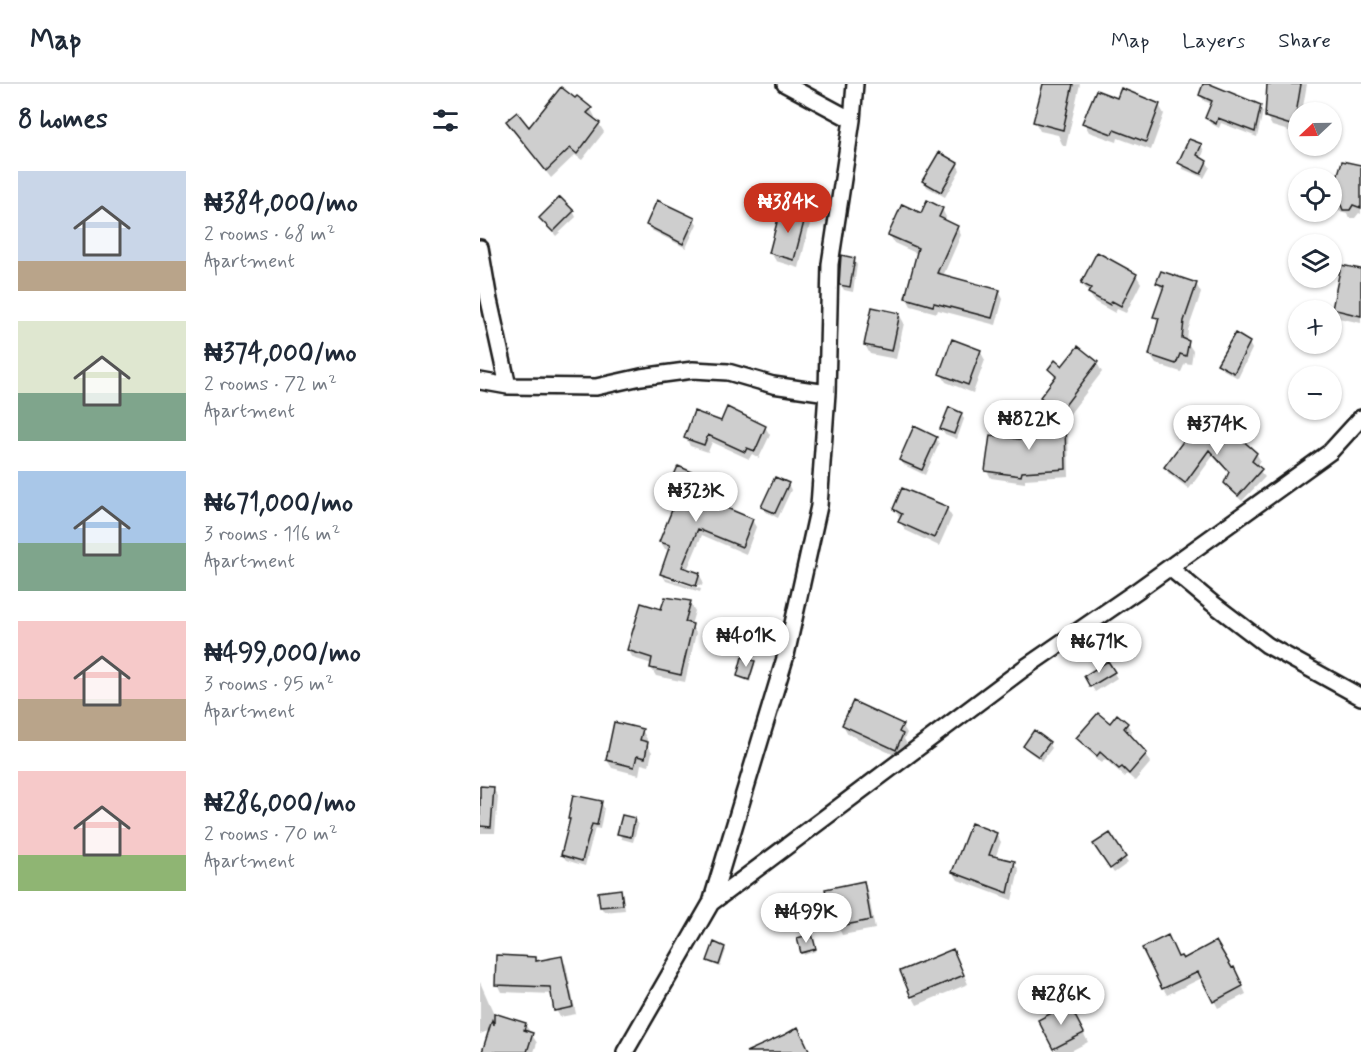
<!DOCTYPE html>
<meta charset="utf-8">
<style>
:root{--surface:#fff;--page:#f2f2f3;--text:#1f2937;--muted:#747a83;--line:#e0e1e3;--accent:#c8321e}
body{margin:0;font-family:Mynerve,sans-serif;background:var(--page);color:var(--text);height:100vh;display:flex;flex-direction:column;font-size:22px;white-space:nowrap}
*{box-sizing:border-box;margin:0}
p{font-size:20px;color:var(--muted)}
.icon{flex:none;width:33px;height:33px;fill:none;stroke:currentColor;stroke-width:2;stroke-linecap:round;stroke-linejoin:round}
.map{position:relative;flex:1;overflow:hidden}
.panel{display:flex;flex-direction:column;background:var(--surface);width:480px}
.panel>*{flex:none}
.needle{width:39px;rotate:248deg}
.controls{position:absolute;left:808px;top:18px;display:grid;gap:12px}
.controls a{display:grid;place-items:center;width:54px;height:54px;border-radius:50%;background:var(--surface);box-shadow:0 2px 4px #0004;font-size:30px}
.price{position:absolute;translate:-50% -51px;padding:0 14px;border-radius:21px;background:#fff;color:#222;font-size:20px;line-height:39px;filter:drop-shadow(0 2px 3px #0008)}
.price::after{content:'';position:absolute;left:50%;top:36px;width:18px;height:14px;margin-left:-9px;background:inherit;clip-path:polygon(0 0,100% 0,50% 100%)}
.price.current{background:var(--accent);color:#fff}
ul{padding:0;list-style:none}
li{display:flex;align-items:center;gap:18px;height:150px;padding:0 18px}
li span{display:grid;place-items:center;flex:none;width:168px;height:120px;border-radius:0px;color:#555}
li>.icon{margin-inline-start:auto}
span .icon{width:72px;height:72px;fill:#fffc;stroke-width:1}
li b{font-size:26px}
h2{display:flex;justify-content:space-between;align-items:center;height:72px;padding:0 18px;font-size:26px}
header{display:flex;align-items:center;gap:36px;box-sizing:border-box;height:84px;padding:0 30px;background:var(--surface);border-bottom:2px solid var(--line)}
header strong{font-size:28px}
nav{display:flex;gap:33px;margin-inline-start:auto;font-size:21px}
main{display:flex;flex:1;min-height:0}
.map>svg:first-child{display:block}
.shadow{fill:#0003}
.building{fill:#cecece;stroke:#1c1c1c;stroke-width:1.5}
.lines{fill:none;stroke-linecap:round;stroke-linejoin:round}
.minor-casing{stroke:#1c1c1c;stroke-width:20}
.minor{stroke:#fff;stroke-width:15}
</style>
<header>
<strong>Map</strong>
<nav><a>Map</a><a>Layers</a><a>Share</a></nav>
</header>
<main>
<section class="panel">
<h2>8 homes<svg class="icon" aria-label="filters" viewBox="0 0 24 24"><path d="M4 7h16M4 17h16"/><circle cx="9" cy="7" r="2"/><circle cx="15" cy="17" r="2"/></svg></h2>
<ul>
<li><span style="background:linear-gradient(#c9d6e8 75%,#b9a48a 0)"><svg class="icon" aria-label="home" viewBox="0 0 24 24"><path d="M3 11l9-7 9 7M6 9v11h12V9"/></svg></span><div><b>₦384,000/mo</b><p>2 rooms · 68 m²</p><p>Apartment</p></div></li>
<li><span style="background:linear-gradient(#dfe7d0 60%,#7fa58c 0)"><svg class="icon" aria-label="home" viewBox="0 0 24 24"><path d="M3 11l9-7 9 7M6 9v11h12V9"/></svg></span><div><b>₦374,000/mo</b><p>2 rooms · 72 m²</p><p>Apartment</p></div></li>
<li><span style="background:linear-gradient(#a9c7e8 60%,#7fa58c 0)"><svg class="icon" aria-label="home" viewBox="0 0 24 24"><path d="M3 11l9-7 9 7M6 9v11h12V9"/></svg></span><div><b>₦671,000/mo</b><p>3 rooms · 116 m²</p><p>Apartment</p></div></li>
<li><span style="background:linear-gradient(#f6c9c9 65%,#b9a48a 0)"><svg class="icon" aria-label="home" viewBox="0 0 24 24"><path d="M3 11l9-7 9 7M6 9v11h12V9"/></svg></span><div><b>₦499,000/mo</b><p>3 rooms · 95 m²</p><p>Apartment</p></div></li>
<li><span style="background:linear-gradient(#f6c9c9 70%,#8fb573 0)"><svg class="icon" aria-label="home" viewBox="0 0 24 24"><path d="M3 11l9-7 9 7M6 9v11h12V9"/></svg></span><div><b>₦286,000/mo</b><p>2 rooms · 70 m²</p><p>Apartment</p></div></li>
</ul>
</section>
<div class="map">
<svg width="881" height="968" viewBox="0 0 881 968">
<rect width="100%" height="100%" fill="#fff"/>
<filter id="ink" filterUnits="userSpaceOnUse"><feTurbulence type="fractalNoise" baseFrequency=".0167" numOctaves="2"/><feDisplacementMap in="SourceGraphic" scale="12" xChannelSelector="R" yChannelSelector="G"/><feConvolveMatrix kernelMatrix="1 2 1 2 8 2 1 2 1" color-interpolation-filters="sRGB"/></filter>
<g filter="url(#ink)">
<path class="shadow" d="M564,0H600L586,62H583L578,51L560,47L555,38Z
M724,0L780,22L783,28L777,53L741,39L739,44L730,39L727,33L732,20L724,17L721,11Z
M788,0H827L822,28H819V50L792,42L787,33Z
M638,15L679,21L684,30L671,66L638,54L637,58L609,48L604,39Z
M111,25L115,33L113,36L119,40L124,48L102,76L95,71L71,94L33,45L50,46Z
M721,61L724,67L721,75L726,78L730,83L724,94L703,85L700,79Z
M477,80L480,86L465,113L447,103L444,97Z
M881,83V130L879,129L875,134H869L867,129L856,126L852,119V114Z
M462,125L466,133L465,137L477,143L481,151L463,192L519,207L523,215L516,241L458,226L457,229L431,222L426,213L438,170L414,159L410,151L442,131Z
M93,127L96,133L76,152L61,134Z
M325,131L330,140L319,184L296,177L291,169Z
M214,135L217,140L206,164L171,146L168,141Z
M374,175L377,181L373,208L364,206L361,201Z
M881,186V239L859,234L854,225Z
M656,191L661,199L646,229L637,225L635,229L615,218L602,199Z
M678,199L716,200L721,209L708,246L707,258L713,267L711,280L705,279L701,288L676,280L670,271L679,240L675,233L683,208Z
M419,230L424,239L416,275L390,270L385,261Z
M769,259L772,265L758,294L742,285L739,280Z
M598,264L617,279L622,288L585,336L567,322L562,313L576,295L570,286L583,284Z
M500,267L505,276L493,309L466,298L461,289Z
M481,330L484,335L477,355L465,350L462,345Z
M242,338L285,343L290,351L279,374L272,370L269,375L232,358L228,368L210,362L206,354Z
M584,340L588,348L589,392L545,395V399L511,394L507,387Z
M456,354L459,360L445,391L424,381L421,376Z
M715,360L776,369L780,376L776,383L785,393L762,417L750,406L746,399L750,390L733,372L709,405L689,390L685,383Z
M230,397L234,404L228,418L272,436L276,443L266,470L222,451L207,486L219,490L223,497L222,502L185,490V494L221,505L220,508L186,497L182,490L190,466L185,465L180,457L193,427L188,426L184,419Z
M308,400L311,406L298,434L286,428L283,423Z
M414,425H467L472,433L459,462L425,446L420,437L421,435Z
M210,519L215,527L211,541L216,549L205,598L176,592L171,584L172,580L153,574L148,566L182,527Z
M274,578L275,580L270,598L260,594L258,592Z
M628,579L637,594L615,608L606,593Z
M647,640L652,648L649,651L671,678L655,697L647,690L645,693L625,675L622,679L603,662L598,654L630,641Z
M363,641H422L427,649L424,655L427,660L421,674L368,650Z
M162,646L167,655L166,659L172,668L169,682L161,680L159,691L132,684L127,676Z
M569,659L572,664L562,677L548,667L545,662Z
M0,704L13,705L18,712L15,749H0Z
M121,718L124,724L120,745L115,744L105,782L86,776L82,771L91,737Z
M154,735L158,741L153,758L142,755L139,749Z
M516,750L521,758L515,774L534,779L539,786L532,816L478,796L473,788Z
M629,751L648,779L634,789L618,766Z
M383,799L388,808L395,845L362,851L355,836L351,837L346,828Z
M140,807L143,812L145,826L124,828L121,823L119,809Z
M332,854L336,867L324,871L323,868Z
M244,864L246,866L240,883L230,879L228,877Z
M473,867L488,900L437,921L432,912Z
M55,874L57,879L81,874L86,881L96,930L80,933L76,926L73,910L21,908L17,900Z
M698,875L751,886L757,891L766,910L738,924L722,894L687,911L683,904Z
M0,898L14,930L45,940L57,959L54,968H4L10,946L0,950Z
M594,931L608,958L589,968H577L560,937Z"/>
<path class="building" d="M563,0H593L583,46L553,38Z
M723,0H730L781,21L775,48L738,34L736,40L725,34L732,17L719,11Z
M787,0H821L814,42L785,33Z
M81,3L95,14L97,12L112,24L107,29L120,39L97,70L90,64L66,87L26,37L37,28L49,43Z
M641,4L680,20L666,58L634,46L632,50L602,39L616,6L637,14Z
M709,55L722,60L717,71L727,77L721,90L698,79Z
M459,68L478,79L461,108L442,97Z
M862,77L881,81V124L873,121L870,126H863L861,121L852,118V109Z
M80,113L94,127L73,148L59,134Z
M177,116L215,134L203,160L166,141Z
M447,116L463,124L459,133L478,142L457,189L520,206L512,234L454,219L453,222L425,214L438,164L408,151L422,120L441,129Z
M301,123L326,130L314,176L289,169Z
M617,168L657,190L641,222L632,217L630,221L608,209L611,204L601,199Z
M361,171L375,174L370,203L359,201Z
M861,181L881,185V232L852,225Z
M681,187L717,199L704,237L702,254L709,257L706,272L700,270L696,280L669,271L679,234L673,233L684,202L676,199Z
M392,223L420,229L412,267L384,261Z
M755,249L770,258L754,289L737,280Z
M472,255L501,266L488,301L459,290Z
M598,262L618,278L580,328L560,313L576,292L568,285L575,276L582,282Z
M247,323L286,342L275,367L267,364L265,368L228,351L224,361L204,354L214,327L241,337Z
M469,323L482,329L474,350L460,345Z
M736,333L777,369L772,377L782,385L758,412L744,399L749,388L729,366L705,399L684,383L707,352L715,358Z
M552,339H585L586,385L542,388L541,392L505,387L510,351L553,357Z
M434,342L457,353L442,386L419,376Z
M198,382L231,396L223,414L273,435L262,463L218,445L202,483L220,489L216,502L180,490L190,461L179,458L194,421L182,419Z
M295,393L309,399L295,429L281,423Z
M422,404L468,423L454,454L418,438L422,430L413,425Z
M185,513L211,517L205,538L213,540L201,591L170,584L172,574L147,566L161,519L181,525Z
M262,573L275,577L269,596L257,592Z
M628,577L635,588L610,603L604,592Z
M373,617L423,640L419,648L423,650L416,666L362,641Z
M618,629L630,639L637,630L648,639L644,644L667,669L649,690L642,683L639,685L620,668L617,672L596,654Z
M134,638L163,645L160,656L168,658L165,674L157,672L154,683L126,676Z
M554,646L570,658L559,673L543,662Z
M0,702L14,703L11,743L0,742Z
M93,711L122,717L117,741L112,740L102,777L81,771L90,735H88Z
M142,731L155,734L151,753L137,750Z
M491,739L517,749L509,771L535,777L528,809L472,788Z
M630,749L646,773L630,785L613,760Z
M384,797L391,836L355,843L352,827L344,829L342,814L347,813L345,805Z
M141,805L143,821L120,823L118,808Z
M332,850L336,865L321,869L317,854Z
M688,851L698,873L701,872L703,875L736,857L752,884L754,883L763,902L733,918L718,888L682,905L662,864Z
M234,858L245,863L239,881L227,877Z
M473,865L484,891L431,913L420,887Z
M16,871L56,873V877L82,872L93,923L74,927L70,903L15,901Z
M589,920L604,949L573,965L558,936Z
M14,929L46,939L44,946L53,949L47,968H2L12,936L14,941Z
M318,943L330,968H266L306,950Z"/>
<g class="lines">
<defs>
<path id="minor" d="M305,0L372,36
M0,164L9,216L28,302
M0,297L28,302L116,303L161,293L213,286L248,288L293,301L347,309
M690,484L732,519L787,561L881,613
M231,819L543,585L658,506L850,368L881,334
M145,968L231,819L306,571L339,422L347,309L350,180L372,36L375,0"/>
</defs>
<use href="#minor" class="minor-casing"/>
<use href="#minor" class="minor"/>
</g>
</g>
</svg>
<div class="controls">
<a><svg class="needle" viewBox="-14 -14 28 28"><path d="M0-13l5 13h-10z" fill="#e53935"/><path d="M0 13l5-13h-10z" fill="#747a83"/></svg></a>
<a><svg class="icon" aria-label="locate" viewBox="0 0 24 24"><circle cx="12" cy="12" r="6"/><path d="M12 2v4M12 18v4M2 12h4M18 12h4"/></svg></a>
<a><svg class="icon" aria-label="layers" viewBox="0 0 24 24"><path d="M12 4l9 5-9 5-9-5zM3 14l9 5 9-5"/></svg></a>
<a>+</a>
<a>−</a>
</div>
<b class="price current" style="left:308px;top:150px">₦384K</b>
<b class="price" style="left:549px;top:367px">₦822K</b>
<b class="price" style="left:737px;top:372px">₦374K</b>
<b class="price" style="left:216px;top:439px">₦323K</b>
<b class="price" style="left:266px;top:584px">₦401K</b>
<b class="price" style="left:619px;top:590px">₦671K</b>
<b class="price" style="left:326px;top:860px">₦499K</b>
<b class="price" style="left:581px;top:942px">₦286K</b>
</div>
</main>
